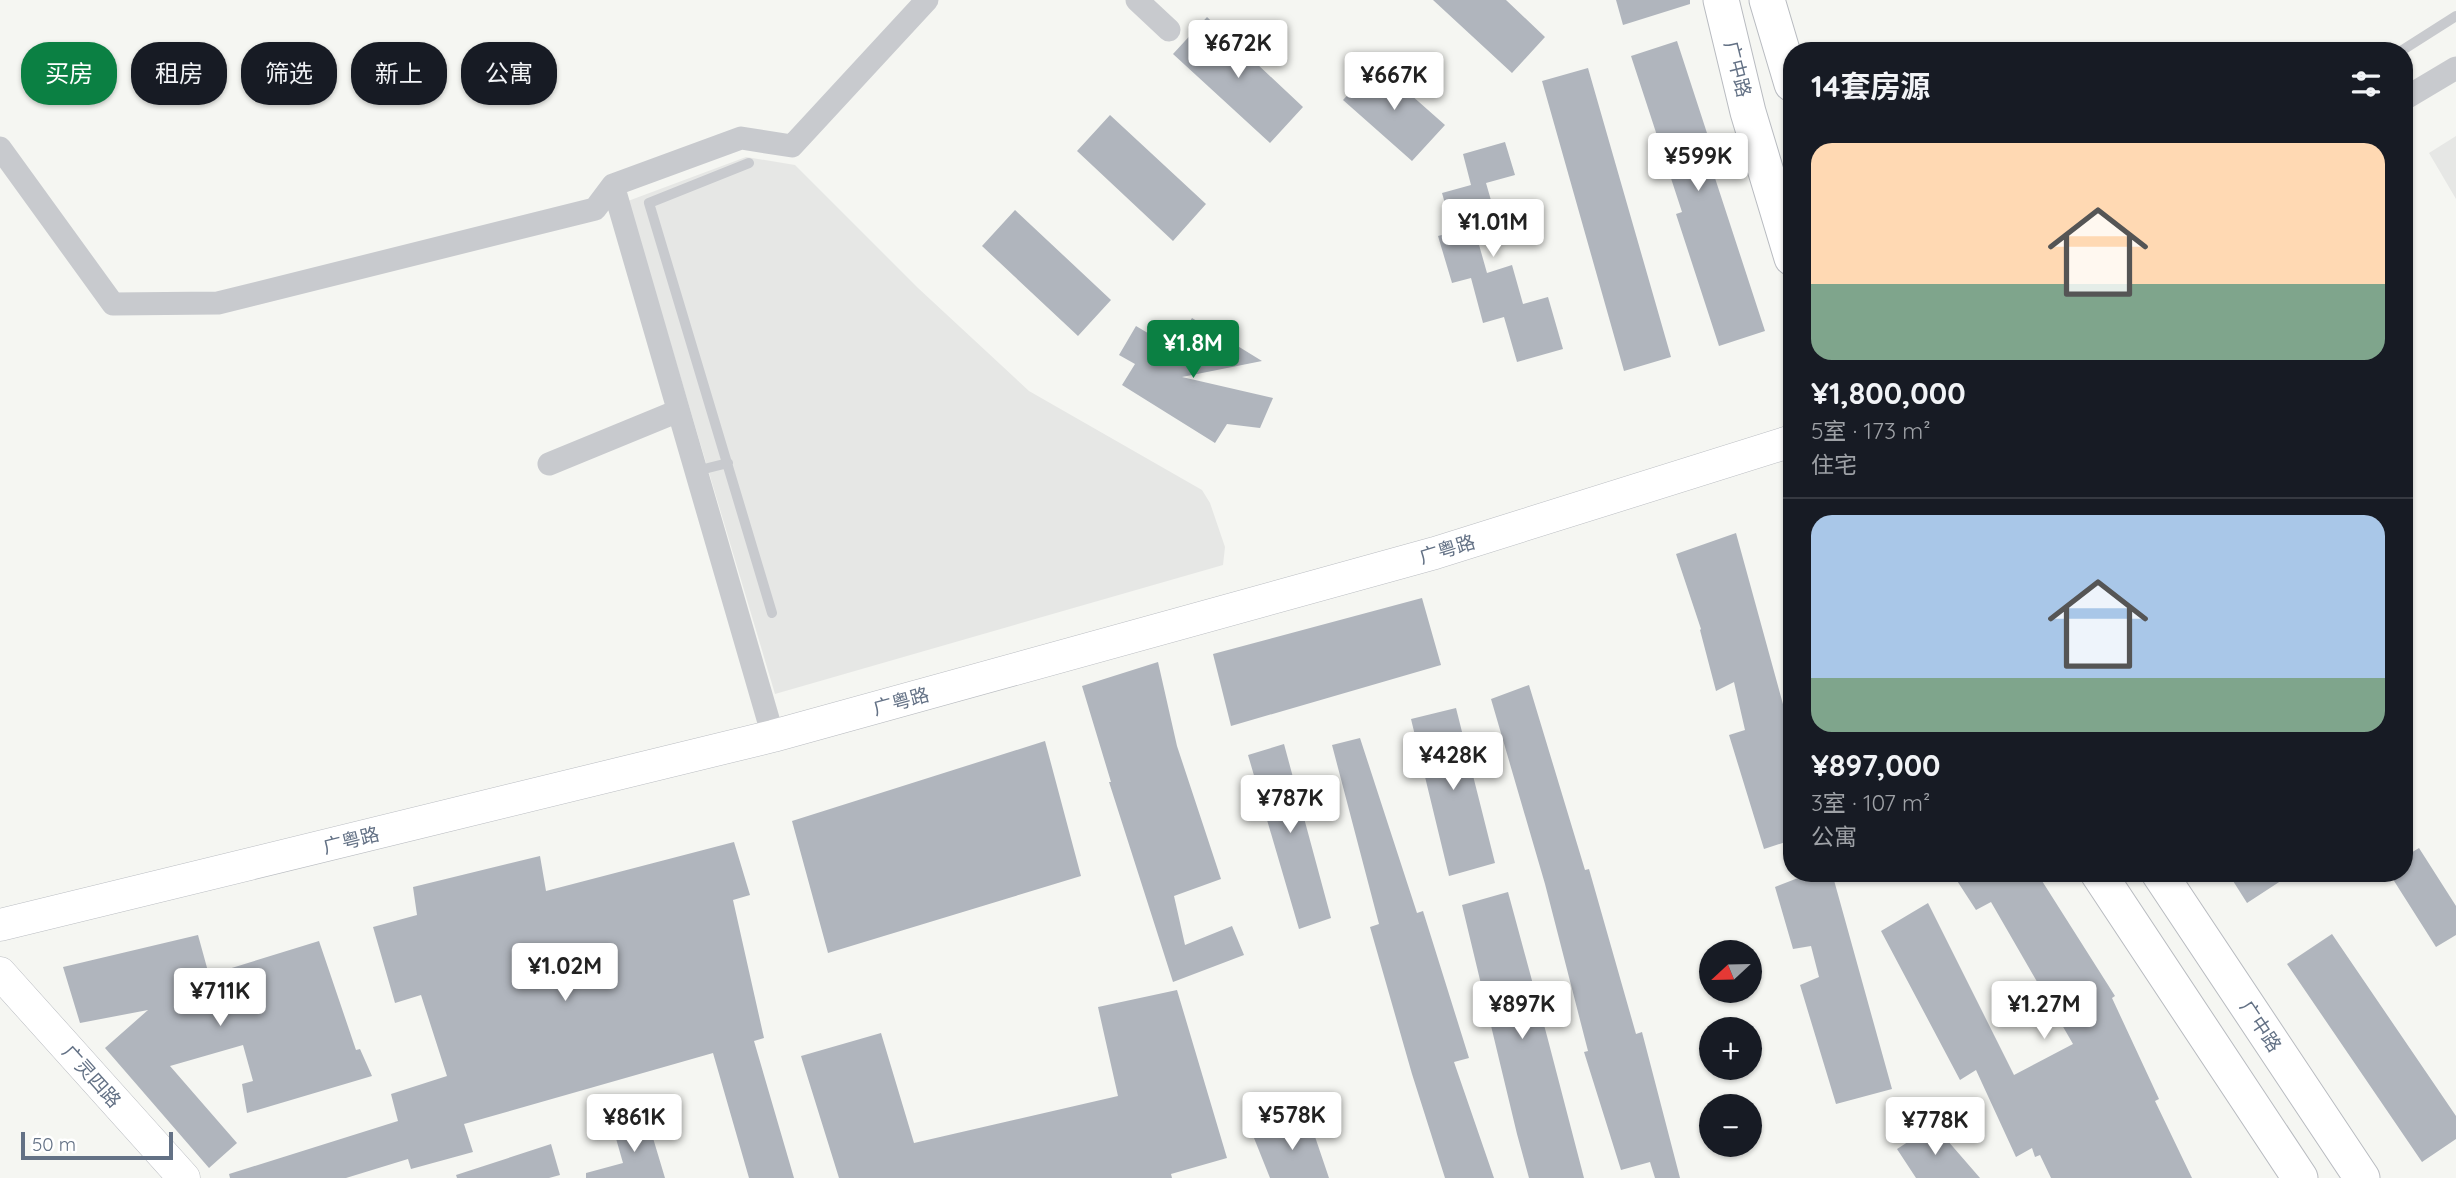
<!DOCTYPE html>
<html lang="zh">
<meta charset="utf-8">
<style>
:root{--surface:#171b24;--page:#242831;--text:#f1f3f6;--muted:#9ea1a6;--line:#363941;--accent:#0b8043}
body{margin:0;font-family:Quicksand,"Noto Sans SC",sans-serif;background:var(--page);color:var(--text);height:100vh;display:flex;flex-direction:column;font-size:26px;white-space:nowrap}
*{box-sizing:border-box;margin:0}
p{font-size:23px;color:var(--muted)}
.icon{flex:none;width:38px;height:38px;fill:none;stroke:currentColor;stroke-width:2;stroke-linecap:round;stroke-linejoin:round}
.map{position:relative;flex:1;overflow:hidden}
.sheet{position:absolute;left:1783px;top:42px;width:630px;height:840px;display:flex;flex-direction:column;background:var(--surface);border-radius:28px;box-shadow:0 2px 5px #0004}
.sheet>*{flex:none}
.banner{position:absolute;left:21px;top:42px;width:665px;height:63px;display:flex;gap:14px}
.needle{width:46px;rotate:248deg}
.fabs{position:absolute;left:1699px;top:940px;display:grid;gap:14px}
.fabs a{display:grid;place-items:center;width:63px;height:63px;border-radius:50%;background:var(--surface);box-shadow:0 2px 5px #0004;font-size:35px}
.scale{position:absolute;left:21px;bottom:18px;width:152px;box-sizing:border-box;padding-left:7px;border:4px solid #637185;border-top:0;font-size:19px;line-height:24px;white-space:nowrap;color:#637185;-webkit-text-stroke:5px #fff;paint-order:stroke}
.price{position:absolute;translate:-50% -60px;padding:0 16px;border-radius:7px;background:#fff;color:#222;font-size:23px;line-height:46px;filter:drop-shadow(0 2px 4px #0008)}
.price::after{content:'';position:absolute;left:50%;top:42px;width:21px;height:16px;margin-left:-10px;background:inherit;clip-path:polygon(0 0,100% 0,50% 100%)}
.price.active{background:var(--accent);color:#fff}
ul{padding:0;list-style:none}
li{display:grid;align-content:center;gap:14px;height:371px;padding:0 28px}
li+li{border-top:2px solid var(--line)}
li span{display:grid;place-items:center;height:217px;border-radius:21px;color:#555}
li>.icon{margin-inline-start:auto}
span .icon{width:126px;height:126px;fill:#fffc;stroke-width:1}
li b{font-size:30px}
h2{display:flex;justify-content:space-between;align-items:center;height:84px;padding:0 28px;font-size:30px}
.tag{padding:0 24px;border-radius:28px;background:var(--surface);box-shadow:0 2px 5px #0004;font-size:24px;line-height:63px}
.tag.active{background:var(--accent);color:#fff}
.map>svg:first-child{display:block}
.built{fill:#e6e7e5}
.building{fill:#b0b5bd}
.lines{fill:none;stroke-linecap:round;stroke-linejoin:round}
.secondary-casing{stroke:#babdc2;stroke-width:33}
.primary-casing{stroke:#b8bbc0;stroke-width:37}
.lane{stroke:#c8cace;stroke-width:10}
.street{stroke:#c8cace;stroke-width:23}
.secondary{stroke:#fff;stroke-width:32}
.primary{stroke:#fff;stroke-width:35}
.labels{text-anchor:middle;stroke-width:7;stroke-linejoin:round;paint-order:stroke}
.street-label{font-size:19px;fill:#637185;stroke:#fff}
</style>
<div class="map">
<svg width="2456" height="1178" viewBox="0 0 2456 1178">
<rect width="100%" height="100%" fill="#f5f6f2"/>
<path class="built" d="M2456,136V199L2429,153Z
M746,157L795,165L918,288L1029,391L1202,490L1210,503L1225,547L1223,565L775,694L628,201Z"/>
<path class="building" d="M1433,0H1506L1545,37L1512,73Z
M1616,0H1690V4L1623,25Z
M1207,17L1303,107L1270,143L1173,54Z
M1677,41L1720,173L1714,175L1765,331L1719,346L1676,214L1682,212L1631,56Z
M1376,64L1445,125L1412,161L1343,100Z
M1588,68L1671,357L1624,371L1542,81Z
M1110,115L1206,204L1173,241L1077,151Z
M1505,142L1515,175L1486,183L1497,221L1474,227L1487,273L1512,265L1523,304L1548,297L1563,349L1517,362L1504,317L1483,323L1471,278L1452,283L1438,236L1453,232L1442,193L1471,185L1463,154Z
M1015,210L1111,300L1078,336L982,246Z
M1192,318L1262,361L1182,377L1273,398L1260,428L1227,424L1215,443L1122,385L1135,364L1119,355L1136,326L1173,348Z
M1736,533L1792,737V840L1764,849L1729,735L1745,730L1734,682L1716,691L1700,630L1701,629L1676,554Z
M1422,598L1441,665L1231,726L1213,654Z
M1158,662L1177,746L1221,879L1174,896L1185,945L1232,926L1244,955L1173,982L1109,782H1111L1082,686Z
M1529,685L1585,870L1589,869L1636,1034L1642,1032L1680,1178H1655L1650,1162L1621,1170L1584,1052L1588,1051L1545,884L1491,699Z
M1456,708L1495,863L1449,876L1411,719Z
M1360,738L1417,913L1423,911L1469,1058L1454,1062L1494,1178H1445L1412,1074L1370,927L1379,924L1332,745Z
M1045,741L1081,876L828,953L792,821Z
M1284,744L1331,918L1299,929L1248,755Z
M734,842L750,895L733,900L764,1038L754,1041L794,1178H749L713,1053L464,1124L473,1152L411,1169L408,1159L346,1178H230L229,1174L398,1121L391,1094L447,1076L421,995L395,1003L373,927L417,915L413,887L540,856L546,891Z
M2419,848L2456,906V935L2436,947L2389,873H2404V857Z
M1811,873H1832L1892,1089L1836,1104L1800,985L1819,977L1811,946L1793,949L1775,887Z
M1952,873H2037L2115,996L2112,998L2159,1099L2155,1101L2192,1178H2051L2040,1155L2035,1157L2032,1148L2016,1157L1976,1070L1960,1080L1881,931L1928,903L2014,1075L2073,1044L1991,902L1976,910Z
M2228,873H2293L2247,903Z
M1508,892L1547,1036L1584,1178H1529L1517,1134L1462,905Z
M2332,934L2456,1116V1139L2422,1162L2287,964Z
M198,935L209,975L319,941L356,1050L360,1049L372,1076L247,1113L242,1084L253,1081L243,1045L170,1066L237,1143L209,1168L105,1048L148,1010L80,1023L63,967Z
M1177,990L1227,1158L1171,1174L1172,1178H839L801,1056L881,1033L914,1143L1118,1096L1098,1007Z
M1308,1116L1329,1178H1270L1254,1138Z
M647,1118L665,1178H586V1173L623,1163L613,1128Z
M1934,1125L1980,1178H1916L1897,1149Z
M551,1144L560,1175L549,1178H457L456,1175Z"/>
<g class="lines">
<defs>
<path id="secondary" d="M0,925L773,736L1435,553L1792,441
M0,973L184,1178"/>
<path id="primary" d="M1721,0L1748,112L1792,258
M1767,0L1792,84
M2098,873L2300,1178
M2159,873L2362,1178"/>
</defs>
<use href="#secondary" class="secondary-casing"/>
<use href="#primary" class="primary-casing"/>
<path class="lane" d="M2401,51L2456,16
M749,163L649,203L772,613
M696,471L728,463"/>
<path class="street" d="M1137,0L1169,30
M2404,99L2456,68
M0,148L113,304L218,303L595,209L613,185L741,138L792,146L927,0
M613,185L773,736
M549,464L678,411"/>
<use href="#secondary" class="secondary"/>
<use href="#primary" class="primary"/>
</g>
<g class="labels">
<g class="street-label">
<text transform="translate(1738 69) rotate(76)" y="7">广中路</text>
<text transform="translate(1447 549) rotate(-17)" y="7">广粤路</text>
<text transform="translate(901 701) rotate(-15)" y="7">广粤路</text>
<text transform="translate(351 840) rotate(-14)" y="7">广粤路</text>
<text transform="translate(2261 1026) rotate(56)" y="7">广中路</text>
<text transform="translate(92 1076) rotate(48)" y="7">广灵四路</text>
</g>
</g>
</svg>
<div class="fabs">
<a><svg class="needle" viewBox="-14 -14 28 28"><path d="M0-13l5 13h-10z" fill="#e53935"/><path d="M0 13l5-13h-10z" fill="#9ea1a6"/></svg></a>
<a>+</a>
<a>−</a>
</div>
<div class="scale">50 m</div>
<b class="price" style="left:1238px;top:80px">¥672K</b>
<b class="price" style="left:1394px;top:112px">¥667K</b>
<b class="price" style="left:1698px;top:193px">¥599K</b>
<b class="price" style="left:1493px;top:259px">¥1.01M</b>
<b class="price active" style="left:1193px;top:380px">¥1.8M</b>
<b class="price" style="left:1453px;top:792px">¥428K</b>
<b class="price" style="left:1290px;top:835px">¥787K</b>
<b class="price" style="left:565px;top:1003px">¥1.02M</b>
<b class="price" style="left:220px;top:1028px">¥711K</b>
<b class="price" style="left:1522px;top:1041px">¥897K</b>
<b class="price" style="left:2044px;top:1041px">¥1.27M</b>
<b class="price" style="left:1292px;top:1152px">¥578K</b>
<b class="price" style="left:634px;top:1154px">¥861K</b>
<b class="price" style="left:1935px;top:1157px">¥778K</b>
<div class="banner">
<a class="tag active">买房</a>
<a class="tag">租房</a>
<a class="tag">筛选</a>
<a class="tag">新上</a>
<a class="tag">公寓</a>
</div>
<section class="sheet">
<h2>14套房源<svg class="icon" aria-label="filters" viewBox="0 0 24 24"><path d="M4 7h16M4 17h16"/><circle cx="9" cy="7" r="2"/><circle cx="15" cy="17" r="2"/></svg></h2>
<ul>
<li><span style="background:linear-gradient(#ffd9b3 65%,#7fa58c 0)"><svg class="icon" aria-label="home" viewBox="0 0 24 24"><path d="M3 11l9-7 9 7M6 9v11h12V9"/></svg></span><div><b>¥1,800,000</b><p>5室 · 173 m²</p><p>住宅</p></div></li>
<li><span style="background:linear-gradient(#a9c7e8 75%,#7fa58c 0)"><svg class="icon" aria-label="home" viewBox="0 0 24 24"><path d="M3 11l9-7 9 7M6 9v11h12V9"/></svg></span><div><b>¥897,000</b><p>3室 · 107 m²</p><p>公寓</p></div></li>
</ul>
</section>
</div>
